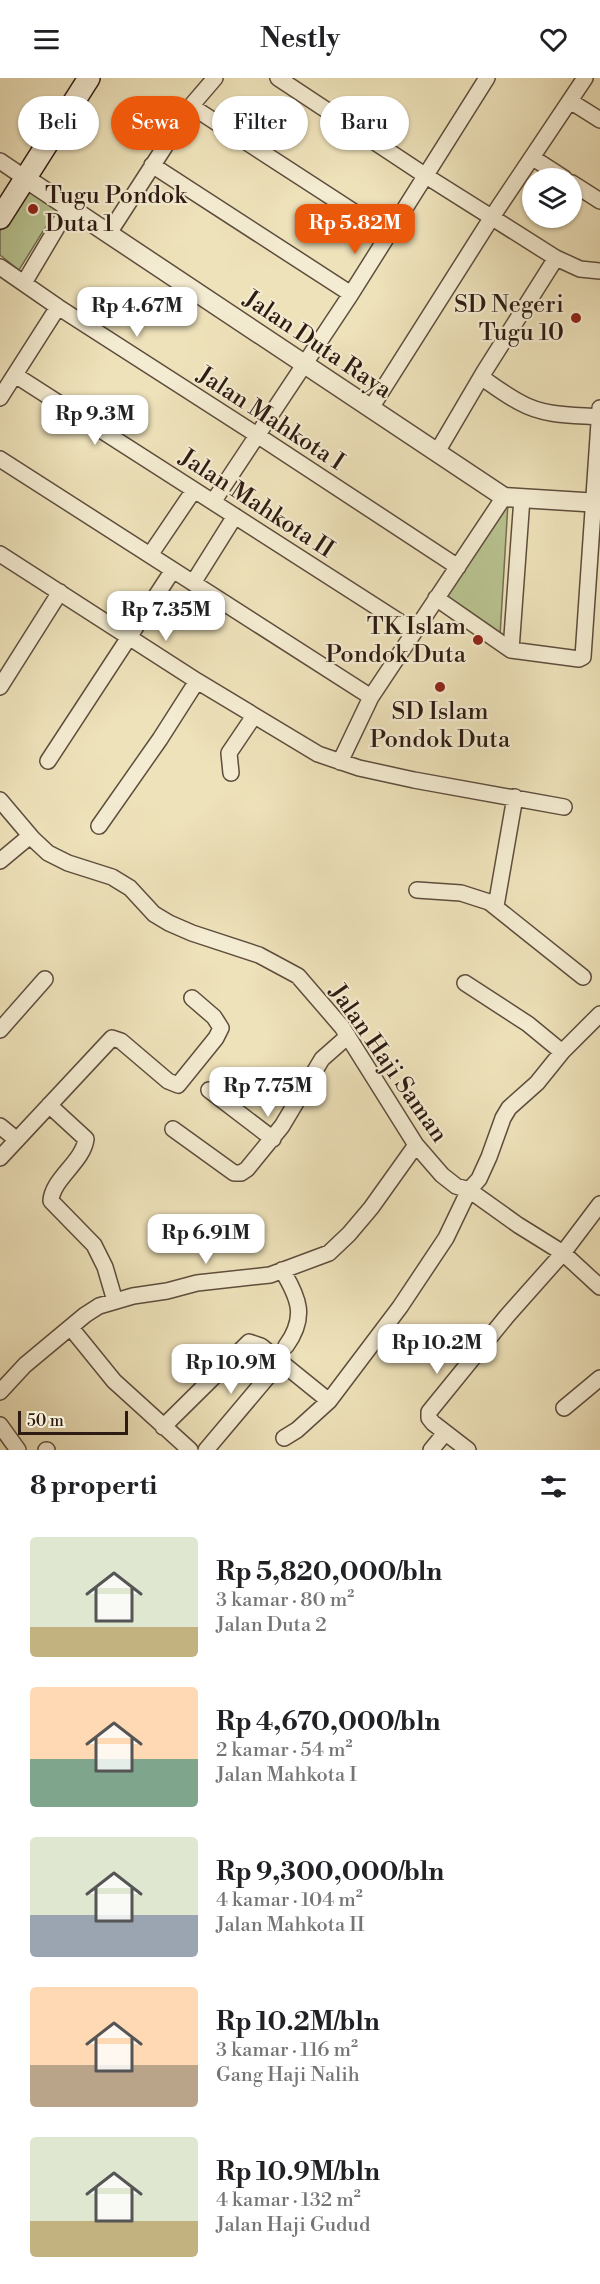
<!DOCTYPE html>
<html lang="id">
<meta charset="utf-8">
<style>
:root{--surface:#fff;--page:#f6f6f6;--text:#202124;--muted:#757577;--accent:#ea580c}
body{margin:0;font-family:"Libre Bodoni",serif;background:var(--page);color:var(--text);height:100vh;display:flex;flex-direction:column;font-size:22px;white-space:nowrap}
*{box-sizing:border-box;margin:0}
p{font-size:20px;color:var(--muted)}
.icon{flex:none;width:33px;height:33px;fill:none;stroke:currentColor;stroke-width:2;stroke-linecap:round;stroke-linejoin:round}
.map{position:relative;height:1372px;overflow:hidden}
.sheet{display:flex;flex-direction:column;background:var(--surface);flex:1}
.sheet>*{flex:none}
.banner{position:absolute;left:18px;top:18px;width:564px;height:54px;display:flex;gap:12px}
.tools{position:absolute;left:522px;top:90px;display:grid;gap:12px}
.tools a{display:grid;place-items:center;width:60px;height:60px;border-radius:50%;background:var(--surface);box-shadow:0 2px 4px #0004;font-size:30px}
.scale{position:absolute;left:18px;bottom:15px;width:110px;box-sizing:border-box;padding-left:6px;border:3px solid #2e1b13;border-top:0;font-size:16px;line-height:21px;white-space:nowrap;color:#2e1b13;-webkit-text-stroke:4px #f4ecd2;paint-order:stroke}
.price{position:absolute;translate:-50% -51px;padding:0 14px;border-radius:12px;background:#fff;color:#222;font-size:20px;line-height:39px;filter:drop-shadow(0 2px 3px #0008)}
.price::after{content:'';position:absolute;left:50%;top:36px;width:18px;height:14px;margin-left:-9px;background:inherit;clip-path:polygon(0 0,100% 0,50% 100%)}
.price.current{background:var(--accent);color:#fff}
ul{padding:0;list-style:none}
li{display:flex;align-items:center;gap:18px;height:150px;padding:0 30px}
li span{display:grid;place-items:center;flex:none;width:168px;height:120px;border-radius:6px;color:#555}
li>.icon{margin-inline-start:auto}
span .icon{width:72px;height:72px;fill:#fffc;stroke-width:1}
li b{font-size:26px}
h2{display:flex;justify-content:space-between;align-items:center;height:72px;padding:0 30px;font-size:26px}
.pill{padding:0 21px;border-radius:27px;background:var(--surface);box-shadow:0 2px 4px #0004;font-size:21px;line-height:54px}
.pill.current{background:var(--accent);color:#fff}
header{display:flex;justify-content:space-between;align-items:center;height:78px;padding:0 30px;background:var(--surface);font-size:27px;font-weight:800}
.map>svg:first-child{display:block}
.green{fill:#b8c390;stroke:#736f52;stroke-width:1.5}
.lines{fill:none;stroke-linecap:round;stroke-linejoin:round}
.minor-casing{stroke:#5e4d3d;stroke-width:18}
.tertiary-casing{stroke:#5e4d3d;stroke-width:21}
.secondary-casing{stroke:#2e1b13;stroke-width:24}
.minor{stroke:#f4ecd2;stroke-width:15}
.tertiary{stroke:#f4ecd2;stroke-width:18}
.secondary{stroke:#f4ecd2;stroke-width:21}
.poi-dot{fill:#8f2418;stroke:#f4ecd2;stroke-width:2}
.labels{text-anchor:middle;stroke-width:4.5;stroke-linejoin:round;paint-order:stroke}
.poi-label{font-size:24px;fill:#2e1b13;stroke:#f4ecd2;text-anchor:end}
.street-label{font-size:24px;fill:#2e1b13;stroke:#f4ecd2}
</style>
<header><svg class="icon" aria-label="menu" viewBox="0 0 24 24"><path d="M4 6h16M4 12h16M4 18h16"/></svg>Nestly<svg class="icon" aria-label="heart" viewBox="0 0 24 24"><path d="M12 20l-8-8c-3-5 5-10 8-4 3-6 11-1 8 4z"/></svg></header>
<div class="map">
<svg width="600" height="1372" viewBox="0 0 600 1372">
<rect width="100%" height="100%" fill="#eee2ba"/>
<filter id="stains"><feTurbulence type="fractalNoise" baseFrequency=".00333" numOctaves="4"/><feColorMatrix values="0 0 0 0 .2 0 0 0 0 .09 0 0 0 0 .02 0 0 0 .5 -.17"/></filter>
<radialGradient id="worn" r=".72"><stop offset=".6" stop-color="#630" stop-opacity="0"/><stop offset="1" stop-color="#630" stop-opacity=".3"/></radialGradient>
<path class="green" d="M26,108L58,129L19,192L0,177V153Z
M508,425L500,558L439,516Z"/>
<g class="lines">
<defs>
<path id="minor" d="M278,0L426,98L556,180L580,191L600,193
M570,23L600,42
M191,28L388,156
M533,80L564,100
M0,83L25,100
M152,87L351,216
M572,105L600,123
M109,155L191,28L215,0
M0,189L58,229L257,357L458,489
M24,205L69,129
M15,297L414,553
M481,299C494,308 507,318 521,325C544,338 573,337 599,339
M0,320L58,229
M371,330L492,139L585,0
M437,374L484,294L556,180
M0,381L371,619
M213,424L351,216L487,0
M0,476L197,603L318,676L359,690L414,702L564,729
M150,477L194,412
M193,505L235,438
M436,520L511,572L579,581L583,579L600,330
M511,572L522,420
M0,609L60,514
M48,683L173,492
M340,684L371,619L504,419
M231,695L229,675L254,638
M0,722L33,761L48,775L68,785L112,799L130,810L154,836L169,845L192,855L259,877L298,898L342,949L416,1067L442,1097L456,1108L469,1112L518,1147L563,1175L600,1209
M99,748L160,661L197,603
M0,783L30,758
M417,812L461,815L489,824L583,899
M496,828L515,719
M465,905L528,946L562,974
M0,952L45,901
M209,1012L273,1061
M49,1027L86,1061C83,1084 52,1101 51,1123L94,1167L105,1189L115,1223
M0,1048L17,1062
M173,1051L234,1095H241L247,1091L282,1048L322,981L348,958
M0,1080L112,960L121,963L168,1003L178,1007L216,960L221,950L214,939L192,920
M282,1192C299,1220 307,1239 286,1268
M71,1250L114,1303L190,1372
M0,1314L25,1287L85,1237L99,1228L133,1218L167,1213L197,1205L270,1197L329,1175L349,1156L371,1130L416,1067
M564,1330L600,1300
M0,1347L18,1372
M163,1349L249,1264L261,1268L329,1323
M284,1360L297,1352L329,1323L400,1229L446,1160L469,1112L479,1101L489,1079L503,1040L509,1030L537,1005L562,974L600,936
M46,1372H47
M206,1372L281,1283
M431,1372L445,1355
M468,1372L433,1345L429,1340V1334L507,1238L563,1175L600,1126"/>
<path id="tertiary" d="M25,100L504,419L600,425"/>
<path id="secondary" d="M0,140L89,0"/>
</defs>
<use href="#minor" class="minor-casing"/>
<use href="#tertiary" class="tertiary-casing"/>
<use href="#secondary" class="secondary-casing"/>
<use href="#minor" class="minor"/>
<use href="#tertiary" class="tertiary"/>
<use href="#secondary" class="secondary"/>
</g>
<g class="poi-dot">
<circle cx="33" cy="131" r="6"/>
<circle cx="576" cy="240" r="6"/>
<circle cx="478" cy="562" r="6"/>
<circle cx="440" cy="609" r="6"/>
</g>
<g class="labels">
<g class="poi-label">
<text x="45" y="125" text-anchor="start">Tugu Pondok<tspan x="45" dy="28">Duta 1</tspan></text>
<text x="564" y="234">SD Negeri<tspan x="564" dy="28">Tugu 10</tspan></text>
<text x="466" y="556">TK Islam<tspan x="466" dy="28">Pondok Duta</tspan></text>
<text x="440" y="641" text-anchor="middle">SD Islam<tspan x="440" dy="28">Pondok Duta</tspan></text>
</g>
<g class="street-label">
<text transform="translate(318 266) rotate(34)" y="8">Jalan Duta Raya</text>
<text transform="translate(271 340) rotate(33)" y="8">Jalan Mahkota I</text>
<text transform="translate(257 425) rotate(33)" y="8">Jalan Mahkota II</text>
<text transform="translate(389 985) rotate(55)" y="8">Jalan Haji Saman</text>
</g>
</g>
<rect width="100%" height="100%" filter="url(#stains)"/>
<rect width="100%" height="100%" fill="url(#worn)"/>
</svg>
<div class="tools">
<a><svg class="icon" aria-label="layers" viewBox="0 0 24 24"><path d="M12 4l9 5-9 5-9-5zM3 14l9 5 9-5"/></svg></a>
</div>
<div class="scale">50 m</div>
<b class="price current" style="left:355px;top:177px">Rp 5.82M</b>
<b class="price" style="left:137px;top:260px">Rp 4.67M</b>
<b class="price" style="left:95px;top:368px">Rp 9.3M</b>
<b class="price" style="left:166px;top:564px">Rp 7.35M</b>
<b class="price" style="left:268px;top:1040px">Rp 7.75M</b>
<b class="price" style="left:206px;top:1187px">Rp 6.91M</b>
<b class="price" style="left:437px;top:1297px">Rp 10.2M</b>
<b class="price" style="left:231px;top:1317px">Rp 10.9M</b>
<div class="banner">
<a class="pill">Beli</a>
<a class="pill current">Sewa</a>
<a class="pill">Filter</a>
<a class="pill">Baru</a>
</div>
</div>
<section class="sheet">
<h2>8 properti<svg class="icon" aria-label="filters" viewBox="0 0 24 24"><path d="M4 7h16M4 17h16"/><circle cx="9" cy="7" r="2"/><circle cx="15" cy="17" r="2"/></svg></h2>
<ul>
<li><span style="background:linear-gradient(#dfe7d0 75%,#c2b280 0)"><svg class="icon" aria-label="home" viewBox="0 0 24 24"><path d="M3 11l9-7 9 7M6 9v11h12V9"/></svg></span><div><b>Rp 5,820,000/bln</b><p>3 kamar · 80 m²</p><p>Jalan Duta 2</p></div></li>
<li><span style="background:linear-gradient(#ffd9b3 60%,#7fa58c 0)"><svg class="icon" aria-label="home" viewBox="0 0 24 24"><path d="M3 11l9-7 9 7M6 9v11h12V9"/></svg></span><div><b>Rp 4,670,000/bln</b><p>2 kamar · 54 m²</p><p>Jalan Mahkota I</p></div></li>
<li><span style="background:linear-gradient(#dfe7d0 65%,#9aa5b1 0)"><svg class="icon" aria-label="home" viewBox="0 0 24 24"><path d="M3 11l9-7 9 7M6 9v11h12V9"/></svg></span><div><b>Rp 9,300,000/bln</b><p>4 kamar · 104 m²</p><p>Jalan Mahkota II</p></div></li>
<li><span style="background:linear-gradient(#ffd9b3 65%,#b9a48a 0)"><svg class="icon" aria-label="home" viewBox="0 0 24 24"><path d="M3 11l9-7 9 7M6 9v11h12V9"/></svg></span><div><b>Rp 10.2M/bln</b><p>3 kamar · 116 m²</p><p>Gang Haji Nalih</p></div></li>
<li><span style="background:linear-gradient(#dfe7d0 70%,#c2b280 0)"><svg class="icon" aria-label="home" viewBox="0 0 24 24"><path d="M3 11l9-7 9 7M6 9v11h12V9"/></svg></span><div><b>Rp 10.9M/bln</b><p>4 kamar · 132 m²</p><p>Jalan Haji Gudud</p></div></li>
</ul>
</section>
